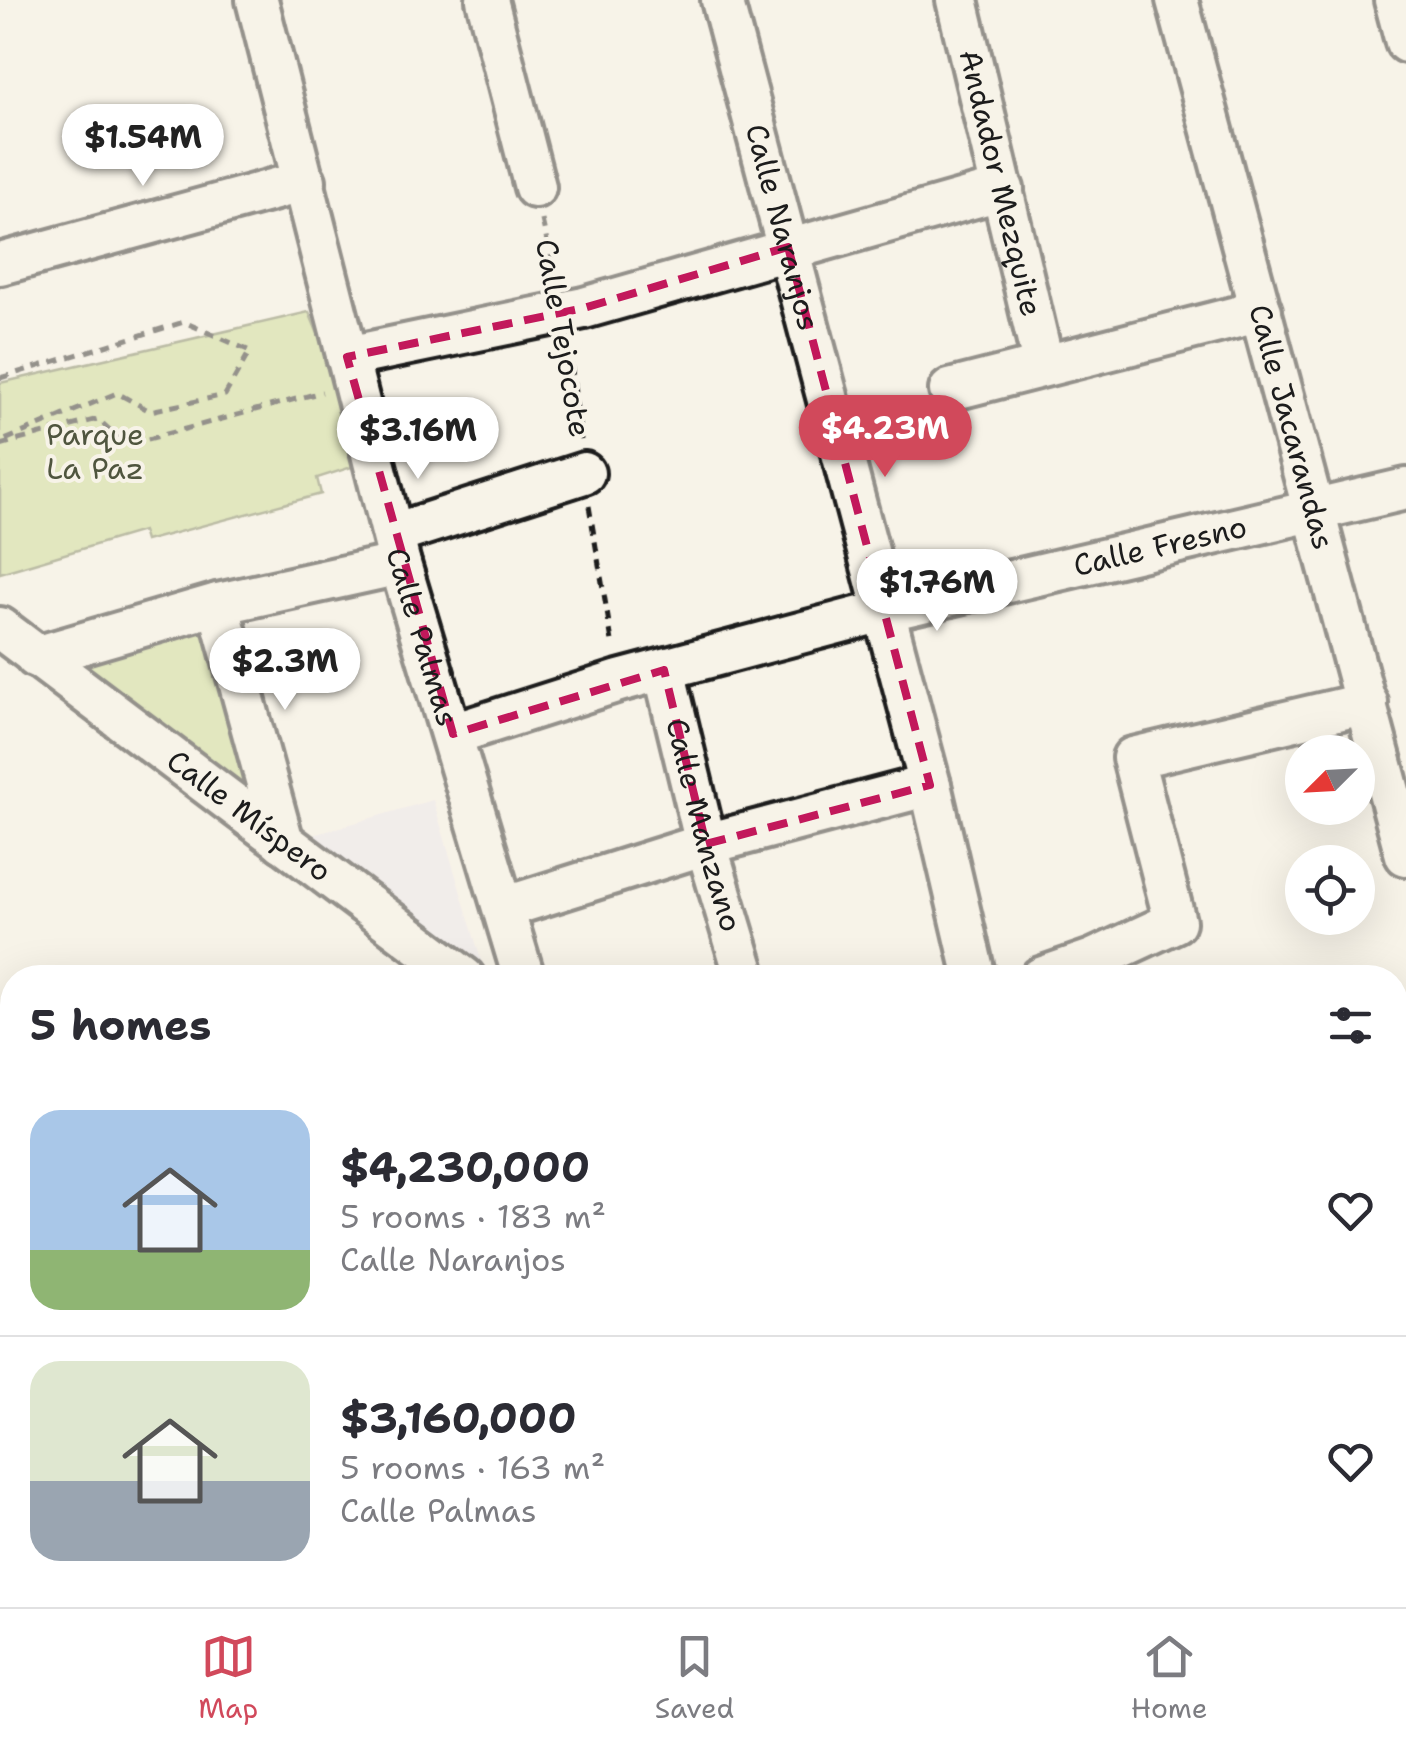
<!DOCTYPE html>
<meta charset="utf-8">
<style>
:root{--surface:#fff;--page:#f7f7f7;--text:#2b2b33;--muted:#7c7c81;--line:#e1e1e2;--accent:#d1495b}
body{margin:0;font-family:"Shantell Sans",sans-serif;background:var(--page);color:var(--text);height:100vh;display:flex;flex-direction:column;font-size:38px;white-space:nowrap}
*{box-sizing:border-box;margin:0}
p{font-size:32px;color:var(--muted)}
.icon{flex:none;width:55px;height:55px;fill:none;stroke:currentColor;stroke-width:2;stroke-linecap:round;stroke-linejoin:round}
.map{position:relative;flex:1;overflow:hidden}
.sheet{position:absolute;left:0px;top:965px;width:1408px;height:642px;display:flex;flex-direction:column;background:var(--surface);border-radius:40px 40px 0 0;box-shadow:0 10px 40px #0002}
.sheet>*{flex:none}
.needle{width:65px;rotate:246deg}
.fabs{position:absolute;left:1285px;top:735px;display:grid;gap:20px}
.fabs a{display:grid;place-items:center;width:90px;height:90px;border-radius:50%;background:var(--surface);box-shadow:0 10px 40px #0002;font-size:50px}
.price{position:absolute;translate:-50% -85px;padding:0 22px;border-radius:35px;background:#fff;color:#222;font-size:32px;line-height:65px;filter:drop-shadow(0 2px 5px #0008)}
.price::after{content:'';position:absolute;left:50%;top:60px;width:30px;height:22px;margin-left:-15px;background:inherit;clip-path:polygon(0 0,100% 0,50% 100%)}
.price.on{background:var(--accent);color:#fff}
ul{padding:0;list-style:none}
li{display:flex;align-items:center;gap:30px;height:250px;padding:0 30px}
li+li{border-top:2px solid var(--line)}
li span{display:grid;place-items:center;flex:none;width:280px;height:200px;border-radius:30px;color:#555}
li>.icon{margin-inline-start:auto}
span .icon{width:120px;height:120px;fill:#fffc;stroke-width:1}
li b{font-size:42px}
h2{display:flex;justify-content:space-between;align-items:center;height:120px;padding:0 30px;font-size:42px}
.tabs{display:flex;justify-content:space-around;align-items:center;height:140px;border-top:2px solid var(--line);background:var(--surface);font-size:28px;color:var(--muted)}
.tabs a{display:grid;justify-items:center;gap:5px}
.tabs .on{color:var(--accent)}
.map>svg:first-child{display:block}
.built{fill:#e9e6ee}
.green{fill:#c7d98e;stroke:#727a55;stroke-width:2.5}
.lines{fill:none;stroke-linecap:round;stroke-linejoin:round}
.minor-casing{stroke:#1c1c1c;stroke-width:48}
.path{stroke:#1c1c1c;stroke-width:5;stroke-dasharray:10 8;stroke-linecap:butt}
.minor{stroke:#f7f3e8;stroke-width:40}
.marked{fill:none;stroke:#c2185b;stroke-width:8;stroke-dasharray:20 12;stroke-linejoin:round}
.labels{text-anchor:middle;stroke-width:8;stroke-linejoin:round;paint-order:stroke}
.street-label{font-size:30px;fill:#1c1c1c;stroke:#f7f3e8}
.park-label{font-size:30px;fill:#4f553e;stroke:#f7f3e8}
</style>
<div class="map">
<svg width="1406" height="1607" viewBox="0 0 1406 1607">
<rect width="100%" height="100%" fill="#f7f3e8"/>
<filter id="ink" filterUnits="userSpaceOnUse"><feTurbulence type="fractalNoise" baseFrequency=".01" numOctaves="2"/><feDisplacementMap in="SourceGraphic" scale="20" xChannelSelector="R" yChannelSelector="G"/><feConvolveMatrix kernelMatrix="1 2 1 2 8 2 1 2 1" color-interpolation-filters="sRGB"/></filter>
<g filter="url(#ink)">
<path class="built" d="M433,800L484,970L480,977L296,840Z"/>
<path class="green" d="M309,312L339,385L352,467L317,478L321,494L145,541L142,531L0,573V383Z
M218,604L283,842L51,658Z"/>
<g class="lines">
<defs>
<g id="minor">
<path id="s1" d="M257,0L400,564L524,978"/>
<path d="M487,0L535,187"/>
<path id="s2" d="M722,0L930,785L975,978"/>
<path id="s3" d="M957,0L1043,363"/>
<path id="s4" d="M1177,0L1406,855"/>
<path d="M1395,0L1406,42"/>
<path d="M0,264L305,181"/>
<path d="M347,357L584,308L1003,189"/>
<path d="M950,390L1261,311"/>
<path d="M394,534L584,473"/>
<path d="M218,604L283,842"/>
<path id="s5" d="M0,628L464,978"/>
<path d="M36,657L218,604L400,564"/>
<path id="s6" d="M664,670L706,844L746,978"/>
<path id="s7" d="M453,734L619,681L883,611L1406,489"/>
<path d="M506,907L706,844L930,785"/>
<path d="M1041,978L1093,960L1175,922L1133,758L1367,703"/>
<path d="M1395,1238L1406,1236"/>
<path d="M0,1342L12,1338"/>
<path d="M1395,1497L1406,1494"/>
<path d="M218,1595L221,1607"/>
<path d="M665,1595L667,1607"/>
<path d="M1113,1595L1115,1607"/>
<path d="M917,1607L973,1595"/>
</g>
</defs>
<use href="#minor" class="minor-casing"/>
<path class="path" d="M542,220L555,277
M569,347L581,440
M0,378L184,322L250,351L225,395L150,411L117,393L0,442
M0,445L98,419L126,445L322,392
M589,506L613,647"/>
<use href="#minor" class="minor"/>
</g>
</g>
<path d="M0 0H1406V1607H0ZM788,247L930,785L706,844L664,670L453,734L347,357L584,308Z" fill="#f7f3e8" fill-opacity=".55" fill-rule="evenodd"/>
<path class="marked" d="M788,247L930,785L706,844L664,670L453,734L347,357L584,308Z"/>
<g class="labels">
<g class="street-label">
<text dy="10" stroke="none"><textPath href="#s3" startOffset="188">Andador Mezquite</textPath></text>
<text dy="10" stroke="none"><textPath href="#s2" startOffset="235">Calle Naranjos</textPath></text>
<text transform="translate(563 338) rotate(80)" y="10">Calle Tejocote</text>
<text dy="10" stroke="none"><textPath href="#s4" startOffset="442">Calle Jacarandas</textPath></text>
<text dy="10" stroke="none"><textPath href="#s7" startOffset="732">Calle Fresno</textPath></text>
<text dy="10" stroke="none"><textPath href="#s1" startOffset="658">Calle Palmas</textPath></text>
<text dy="10" stroke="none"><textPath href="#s5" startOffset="312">Calle Míspero</textPath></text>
<text dy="10" stroke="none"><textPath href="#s6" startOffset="160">Calle Manzano</textPath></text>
</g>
<g class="park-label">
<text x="95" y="445">Parque<tspan x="95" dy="34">La Paz</tspan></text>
</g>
</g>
</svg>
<div class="fabs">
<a><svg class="needle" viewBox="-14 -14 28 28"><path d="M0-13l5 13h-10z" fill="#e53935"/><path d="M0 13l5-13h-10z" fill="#7c7c81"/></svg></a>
<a><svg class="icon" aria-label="locate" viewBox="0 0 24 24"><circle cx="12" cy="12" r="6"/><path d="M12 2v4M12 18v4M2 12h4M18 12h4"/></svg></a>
</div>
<b class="price" style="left:143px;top:189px">$1.54M</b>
<b class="price on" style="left:885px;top:480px">$4.23M</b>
<b class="price" style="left:418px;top:482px">$3.16M</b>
<b class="price" style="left:937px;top:634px">$1.76M</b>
<b class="price" style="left:285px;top:713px">$2.3M</b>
<section class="sheet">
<h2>5 homes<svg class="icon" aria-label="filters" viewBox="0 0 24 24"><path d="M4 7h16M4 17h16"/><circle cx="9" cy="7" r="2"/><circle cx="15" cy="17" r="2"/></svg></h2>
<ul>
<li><span style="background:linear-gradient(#a9c7e8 70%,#8fb573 0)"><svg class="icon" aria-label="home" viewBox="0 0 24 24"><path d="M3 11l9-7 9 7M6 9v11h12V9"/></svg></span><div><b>$4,230,000</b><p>5 rooms · 183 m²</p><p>Calle Naranjos</p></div><svg class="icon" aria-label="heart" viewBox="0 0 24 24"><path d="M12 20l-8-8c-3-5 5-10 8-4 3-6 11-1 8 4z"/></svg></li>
<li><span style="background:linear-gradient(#dfe7d0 60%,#9aa5b1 0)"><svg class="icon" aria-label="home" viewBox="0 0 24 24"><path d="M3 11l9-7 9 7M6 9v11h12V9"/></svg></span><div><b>$3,160,000</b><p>5 rooms · 163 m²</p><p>Calle Palmas</p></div><svg class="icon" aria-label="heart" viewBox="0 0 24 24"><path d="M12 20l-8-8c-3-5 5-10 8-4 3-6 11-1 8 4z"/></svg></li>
</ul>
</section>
</div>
<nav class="tabs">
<a class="on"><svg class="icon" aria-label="map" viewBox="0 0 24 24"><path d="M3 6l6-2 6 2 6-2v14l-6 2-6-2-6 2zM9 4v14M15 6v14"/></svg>Map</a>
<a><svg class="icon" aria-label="saved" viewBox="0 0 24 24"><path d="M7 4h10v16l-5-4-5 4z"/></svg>Saved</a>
<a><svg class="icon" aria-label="home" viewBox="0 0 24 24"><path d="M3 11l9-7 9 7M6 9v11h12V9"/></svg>Home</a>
</nav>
